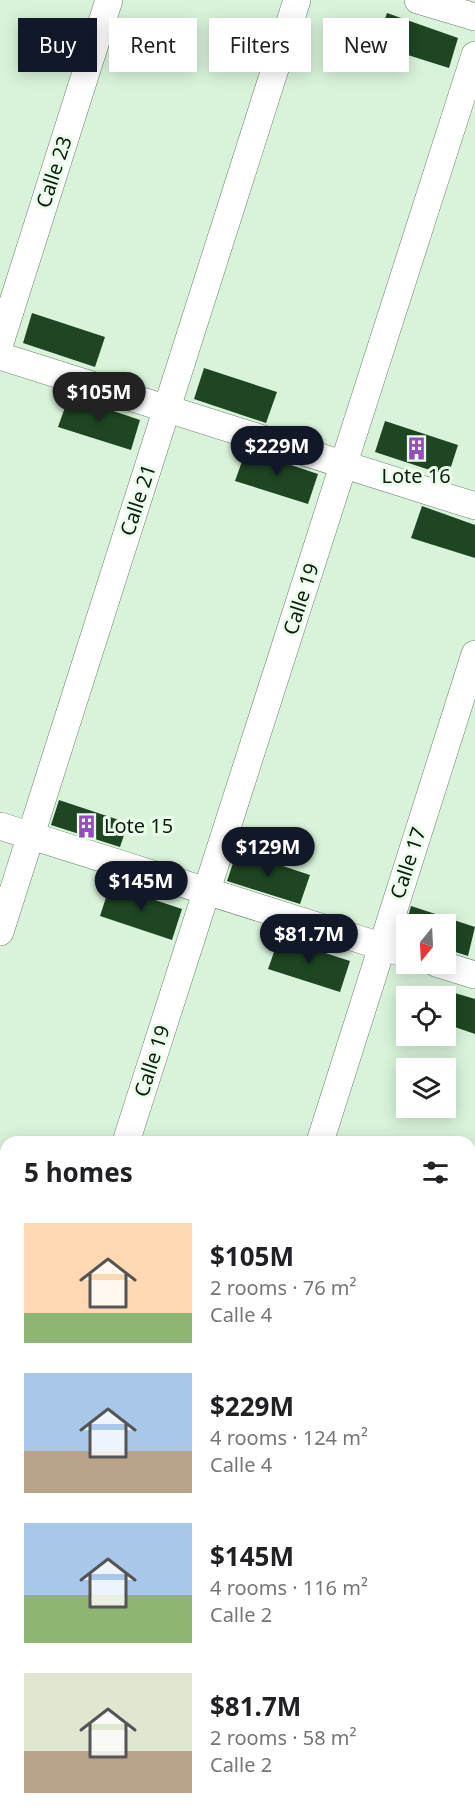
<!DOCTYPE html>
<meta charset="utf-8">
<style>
:root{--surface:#fff;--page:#f6f6f6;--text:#202124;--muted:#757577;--accent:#111827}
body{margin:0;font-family:"Noto Sans",sans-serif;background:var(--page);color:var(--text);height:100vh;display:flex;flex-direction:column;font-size:22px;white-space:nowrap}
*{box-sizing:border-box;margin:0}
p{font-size:20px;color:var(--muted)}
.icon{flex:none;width:33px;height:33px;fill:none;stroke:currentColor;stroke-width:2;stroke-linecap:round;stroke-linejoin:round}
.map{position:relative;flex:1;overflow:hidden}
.drawer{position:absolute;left:0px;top:1136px;width:476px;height:686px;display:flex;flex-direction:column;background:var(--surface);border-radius:18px 18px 0 0;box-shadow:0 3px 15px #0003}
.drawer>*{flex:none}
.guide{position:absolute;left:18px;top:18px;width:440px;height:54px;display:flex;gap:12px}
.needle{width:39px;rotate:198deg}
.buttons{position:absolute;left:396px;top:914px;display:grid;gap:12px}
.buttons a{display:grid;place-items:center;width:60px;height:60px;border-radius:0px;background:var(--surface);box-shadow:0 3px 15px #0003;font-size:30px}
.price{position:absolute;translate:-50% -51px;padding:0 14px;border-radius:21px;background:var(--accent);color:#fff;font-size:20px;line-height:39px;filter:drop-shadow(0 2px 3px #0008)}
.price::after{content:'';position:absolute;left:50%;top:36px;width:18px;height:14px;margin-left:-9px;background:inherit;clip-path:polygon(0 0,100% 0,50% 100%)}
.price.current{background:#222;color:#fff}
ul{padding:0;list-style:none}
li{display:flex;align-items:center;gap:18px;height:150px;padding:0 24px}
li span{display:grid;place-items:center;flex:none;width:168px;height:120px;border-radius:0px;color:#555}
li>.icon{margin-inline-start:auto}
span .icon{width:72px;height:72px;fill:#fffc;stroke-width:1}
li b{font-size:26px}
h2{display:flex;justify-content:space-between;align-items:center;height:72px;padding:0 24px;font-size:26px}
.pill{padding:0 21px;border-radius:0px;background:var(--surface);box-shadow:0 3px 15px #0003;font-size:21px;line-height:54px}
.pill.current{background:var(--accent);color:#fff}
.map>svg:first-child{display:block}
.building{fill:#1e4623}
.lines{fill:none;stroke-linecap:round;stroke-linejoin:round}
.minor-casing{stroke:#687f69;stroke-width:28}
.minor{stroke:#fff;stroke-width:27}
.labels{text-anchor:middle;stroke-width:6;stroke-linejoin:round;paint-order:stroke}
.street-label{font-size:20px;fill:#111b12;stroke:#eaffea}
.poi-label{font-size:20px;fill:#111b12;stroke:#eaffea}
</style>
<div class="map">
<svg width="475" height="1820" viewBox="0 0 475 1820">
<rect width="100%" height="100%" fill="#d9f3da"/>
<path class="building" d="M387,13L458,38L449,68L376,45Z
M32,313L105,337L95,367L23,343Z
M204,368L277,392L266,423L194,399Z
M69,396L140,420L131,450L58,427Z
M385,421L458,445L448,476L375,452Z
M246,450L318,474L308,504L235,481Z
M422,506L475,525V558L411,538Z
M59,800L128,823L120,847L51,825Z
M237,851L310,875L300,904L227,881Z
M110,885L182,909L172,940L100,916Z
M411,906L475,927L468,956L446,949V924H406Z
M279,938L350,961L340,992L268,969Z
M448,991L475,999V1034L446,1024V999Z"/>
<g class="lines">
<defs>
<path id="minor" d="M418,0L475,17
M0,343L109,0
M0,356L475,506
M0,826L406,954
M0,932L297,0
M436,963L475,975
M126,1142L475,55
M320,1142L475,654
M470,1236L475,1218
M0,1278L6,1280
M470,1421L475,1423
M0,1528L6,1509
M0,1633L6,1635"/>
</defs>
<use href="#minor" class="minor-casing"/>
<use href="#minor" class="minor"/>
</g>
<defs>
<symbol id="building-bare" viewBox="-9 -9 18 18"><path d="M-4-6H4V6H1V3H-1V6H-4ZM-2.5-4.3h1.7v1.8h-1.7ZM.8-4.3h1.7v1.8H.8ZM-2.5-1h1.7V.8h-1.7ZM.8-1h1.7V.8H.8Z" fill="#974dbf" stroke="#eaffea" stroke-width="2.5" paint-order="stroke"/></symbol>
</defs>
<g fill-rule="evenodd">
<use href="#building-bare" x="400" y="432" width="33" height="33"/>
<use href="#building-bare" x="70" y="810" width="33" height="33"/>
</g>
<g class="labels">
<g class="street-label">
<text transform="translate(54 172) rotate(-72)" y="7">Calle 23</text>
<text transform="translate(138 500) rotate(-72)" y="7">Calle 21</text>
<text transform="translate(301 599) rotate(-72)" y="7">Calle 19</text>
<text transform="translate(408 863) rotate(-72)" y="7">Calle 17</text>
<text transform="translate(152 1061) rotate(-72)" y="7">Calle 19</text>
</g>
<g class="poi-label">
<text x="416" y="483">Lote 16</text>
<text x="104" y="833" text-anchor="start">Lote 15</text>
</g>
</g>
</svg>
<div class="buttons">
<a><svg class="needle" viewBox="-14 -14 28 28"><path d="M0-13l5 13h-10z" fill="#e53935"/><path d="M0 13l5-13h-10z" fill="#757577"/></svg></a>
<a><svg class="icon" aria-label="locate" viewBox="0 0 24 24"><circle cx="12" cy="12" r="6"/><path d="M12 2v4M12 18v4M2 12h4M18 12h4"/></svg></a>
<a><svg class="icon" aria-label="layers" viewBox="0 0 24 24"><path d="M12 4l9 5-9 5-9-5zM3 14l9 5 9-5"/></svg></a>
</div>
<b class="price current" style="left:99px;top:423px">$105M</b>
<b class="price" style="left:277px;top:477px">$229M</b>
<b class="price" style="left:268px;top:878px">$129M</b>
<b class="price" style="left:141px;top:912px">$145M</b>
<b class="price" style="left:309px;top:965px">$81.7M</b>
<div class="guide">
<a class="pill current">Buy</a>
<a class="pill">Rent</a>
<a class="pill">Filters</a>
<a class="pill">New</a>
</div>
<section class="drawer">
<h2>5 homes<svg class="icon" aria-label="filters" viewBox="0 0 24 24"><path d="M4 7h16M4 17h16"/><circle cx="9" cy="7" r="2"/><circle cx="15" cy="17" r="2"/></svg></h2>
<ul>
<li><span style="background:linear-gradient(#ffd9b3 75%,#8fb573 0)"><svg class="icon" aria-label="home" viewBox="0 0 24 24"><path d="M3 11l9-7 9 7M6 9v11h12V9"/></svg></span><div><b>$105M</b><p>2 rooms · 76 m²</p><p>Calle 4</p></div></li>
<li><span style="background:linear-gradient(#a9c7e8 65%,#b9a48a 0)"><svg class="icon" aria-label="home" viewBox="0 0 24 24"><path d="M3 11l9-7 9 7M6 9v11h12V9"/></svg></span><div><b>$229M</b><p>4 rooms · 124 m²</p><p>Calle 4</p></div></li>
<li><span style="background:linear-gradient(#a9c7e8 60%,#8fb573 0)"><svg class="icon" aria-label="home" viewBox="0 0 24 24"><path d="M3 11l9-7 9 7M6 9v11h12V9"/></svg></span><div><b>$145M</b><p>4 rooms · 116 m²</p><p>Calle 2</p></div></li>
<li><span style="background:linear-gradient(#dfe7d0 65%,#b9a48a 0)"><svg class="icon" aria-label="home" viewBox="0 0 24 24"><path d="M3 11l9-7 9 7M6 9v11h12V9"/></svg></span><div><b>$81.7M</b><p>2 rooms · 58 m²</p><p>Calle 2</p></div></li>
</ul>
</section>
</div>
